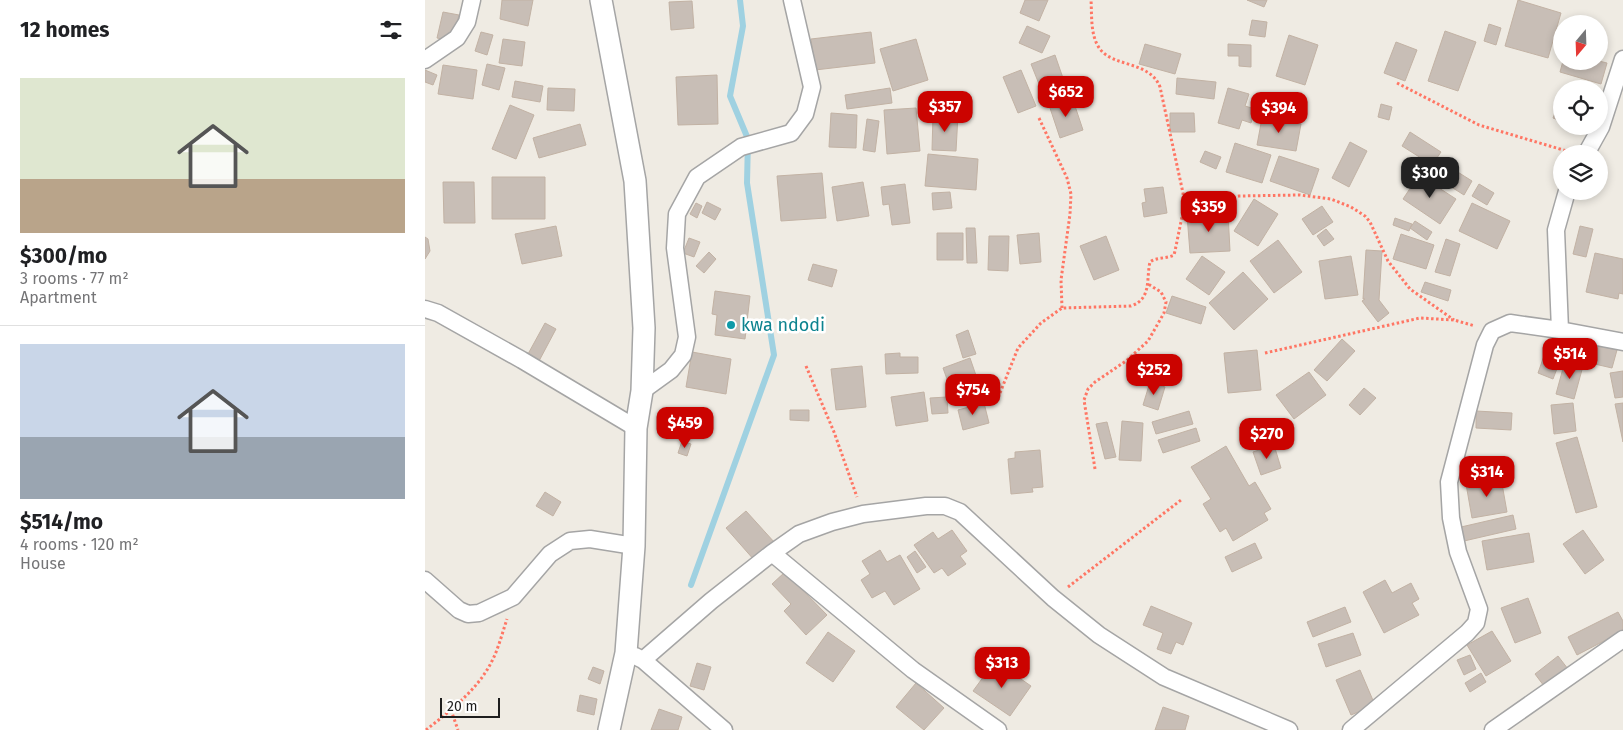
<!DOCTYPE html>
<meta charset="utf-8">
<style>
:root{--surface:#fff;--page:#f6f6f6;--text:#202124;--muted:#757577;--line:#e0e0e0;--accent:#cb0300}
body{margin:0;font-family:"Fira Sans",sans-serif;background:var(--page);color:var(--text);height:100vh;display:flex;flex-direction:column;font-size:19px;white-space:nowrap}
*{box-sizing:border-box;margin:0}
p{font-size:16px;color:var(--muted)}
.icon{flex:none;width:28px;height:28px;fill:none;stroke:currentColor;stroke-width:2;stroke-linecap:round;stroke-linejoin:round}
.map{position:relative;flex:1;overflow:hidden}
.panel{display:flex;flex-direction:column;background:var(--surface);width:425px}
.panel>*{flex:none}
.needle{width:32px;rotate:199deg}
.controls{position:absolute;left:1128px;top:15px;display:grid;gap:10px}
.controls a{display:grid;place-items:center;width:55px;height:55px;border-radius:50%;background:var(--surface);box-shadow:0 2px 8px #0003;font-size:25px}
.scale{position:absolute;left:15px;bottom:12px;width:60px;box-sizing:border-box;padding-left:5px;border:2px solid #1e1e1e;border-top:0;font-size:14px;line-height:18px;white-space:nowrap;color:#1e1e1e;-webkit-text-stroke:4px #fff;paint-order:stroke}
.price{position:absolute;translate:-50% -42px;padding:0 11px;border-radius:10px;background:var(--accent);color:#fff;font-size:16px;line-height:32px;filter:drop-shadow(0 1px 2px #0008)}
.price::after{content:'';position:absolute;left:50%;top:30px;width:15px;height:11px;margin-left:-8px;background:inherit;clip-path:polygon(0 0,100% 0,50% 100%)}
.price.on{background:#222;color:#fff}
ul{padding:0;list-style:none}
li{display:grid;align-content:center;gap:10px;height:265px;padding:0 20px}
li+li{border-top:1px solid var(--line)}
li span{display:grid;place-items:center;height:155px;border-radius:0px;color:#555}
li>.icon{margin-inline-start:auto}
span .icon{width:90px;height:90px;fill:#fffc;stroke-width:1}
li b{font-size:21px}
h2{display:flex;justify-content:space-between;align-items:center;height:60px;padding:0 20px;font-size:21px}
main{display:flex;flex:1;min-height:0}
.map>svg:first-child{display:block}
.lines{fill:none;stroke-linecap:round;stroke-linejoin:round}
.stream{stroke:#9fd1e1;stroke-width:6}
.building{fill:#c8beb6;stroke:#c2b2a4}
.minor-casing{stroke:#a5a5a5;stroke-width:19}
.tertiary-casing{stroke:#a5a5a5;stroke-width:24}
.path{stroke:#ff7664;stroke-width:3;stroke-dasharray:2.5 2.5;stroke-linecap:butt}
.minor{stroke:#fff;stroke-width:16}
.tertiary{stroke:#fff;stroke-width:21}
.culture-dot{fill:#0f9aa8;stroke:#fff;stroke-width:2}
.labels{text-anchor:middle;stroke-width:5;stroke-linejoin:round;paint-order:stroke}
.culture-label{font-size:18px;fill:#0d838f;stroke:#fff;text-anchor:start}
</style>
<main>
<section class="panel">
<h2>12 homes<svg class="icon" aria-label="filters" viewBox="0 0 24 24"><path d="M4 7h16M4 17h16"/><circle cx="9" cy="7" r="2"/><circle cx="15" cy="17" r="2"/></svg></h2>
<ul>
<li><span style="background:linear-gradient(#dfe7d0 65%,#b9a48a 0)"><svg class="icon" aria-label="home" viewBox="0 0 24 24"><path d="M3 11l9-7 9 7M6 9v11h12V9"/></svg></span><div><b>$300/mo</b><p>3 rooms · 77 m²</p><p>Apartment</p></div></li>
<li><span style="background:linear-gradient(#c9d6e8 60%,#9aa5b1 0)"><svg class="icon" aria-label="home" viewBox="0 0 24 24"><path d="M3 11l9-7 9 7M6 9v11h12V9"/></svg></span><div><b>$514/mo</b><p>4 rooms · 120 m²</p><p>House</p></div></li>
</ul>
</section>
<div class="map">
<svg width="1198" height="730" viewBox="0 0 1198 730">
<rect width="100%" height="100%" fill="#efebe3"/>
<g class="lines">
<path class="stream" d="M266,585L349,355L322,183L323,139L305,96L318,26L315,0"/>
</g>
<path class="building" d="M77,0H108L103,26L75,19Z
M600,0H623L614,21L595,13Z
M822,0H842L839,7Z
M1093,0L1136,13L1123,58L1080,46Z
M267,1L269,28L246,30L244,2Z
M18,12L34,15L27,41L12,38Z
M827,20L842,22L840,37L824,35Z
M1064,24L1076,28L1071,45L1059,41Z
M602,26L625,36L617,53L594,43Z
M1020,31L1051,42L1033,91L1003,81Z
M56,32L68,35L62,55L50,51Z
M446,32L450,63L390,70L386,39Z
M864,35L893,45L880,85L851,76Z
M78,39L100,42L97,66L74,63Z
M491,39L503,80L468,91L455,49Z
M971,42L992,50L980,81L959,73Z
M720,44L756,54L750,74L714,64Z
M803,44L826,45V67L814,66V56H803Z
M630,55L639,81L616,89L606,64Z
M1138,61H1174L1182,63L1176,84L1135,72Z
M62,64L80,68L74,90L57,85Z
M18,65L52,70L48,99L13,94Z
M0,70L12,75L8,85L0,82Z
M596,70L611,106L593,113L578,77Z
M292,75L293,124L253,125L251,77Z
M752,78L791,82L789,99L751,94Z
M90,81L118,86L115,102L87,97Z
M123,88L150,89L149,111L122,110Z
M465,88L467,103L422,109L420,95Z
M803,88L824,94L820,106L830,109L826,123L817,120L814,129L793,123Z
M647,97L658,130L635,138L624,105Z
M1136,98V121L1128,118Z
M956,104L967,107L964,120L953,117Z
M85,105L109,115L91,159L67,149Z
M491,108L495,151L462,154L459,110Z
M406,113L432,115L431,148L404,147Z
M745,113H769L770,132H745Z
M508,115H533L531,151L507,150Z
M837,118L876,124L871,151L832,145Z
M442,119L454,121L450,152L438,150Z
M155,124L161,145L114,158L108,138Z
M985,132L1016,152L1007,165L977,146Z
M925,142L942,151L924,187L907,178Z
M810,143L846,155L837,183L801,172Z
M780,151L796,157L791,169L775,162Z
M503,154L553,159L551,190L500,186Z
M854,156L894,169L885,195L845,181Z
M1020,164L1047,181L1039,195L1012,178Z
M397,173L401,218L356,221L352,176Z
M994,175L1031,199L1015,224L978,199Z
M67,177H120V219H67Z
M18,182H49L50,223H19Z
M438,182L444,216L412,221L407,187Z
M480,184L485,223L467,225L464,204L458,205L456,187Z
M1054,184L1069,193L1062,205L1047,196Z
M738,187L742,213L719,217L717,203L721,202L719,189Z
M525,192L527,208L508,210L507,193Z
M829,199L853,214L833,246L809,231Z
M282,202L296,209L290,220L277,213Z
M271,203L277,206L272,218L265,214Z
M1047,203L1085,221L1072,249L1034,231Z
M897,206L908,222L888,235L877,219Z
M803,213L805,251L765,253L762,215Z
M970,218L987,224L984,231L968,225Z
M990,221L1007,232L1002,240L985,228Z
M131,226L137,256L97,264L90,234Z
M1155,226L1168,229L1161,257L1148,254Z
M541,228H550L552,263H542Z
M901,229L909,239L899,246L892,236Z
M512,233H538V260H512Z
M614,233L616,262L595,264L592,235Z
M976,234L1009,245L1001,269L968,259Z
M564,236H584L583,271L563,270Z
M681,236L694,270L669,280L655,246Z
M0,237L3,239L5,251L0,259Z
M264,238L275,242L269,257L258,253Z
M1021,239L1035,244L1025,276L1010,272Z
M853,240L877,272L849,293L825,261Z
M941,250L957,251L954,300L964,313L953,322L937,301L940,299H938Z
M284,252L291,259L279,273L271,266Z
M1170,253L1198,259V294L1194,293L1193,299L1161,292Z
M777,256L800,272L784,295L761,279Z
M926,256L933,295L900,299L894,261Z
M388,264L412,270L407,287L383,280Z
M818,272L843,299L809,330L784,303Z
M1000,282L1026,290L1023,301L996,292Z
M290,291L325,296L320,339L290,335L292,315L287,314Z
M747,296L781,307L776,324L741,313Z
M120,323L131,329L114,361L103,354Z
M543,330L551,354L538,358L531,335Z
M917,339L930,351L902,381L889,370Z
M1152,341L1192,350L1187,368L1148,359Z
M832,350L836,390L803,393L799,353Z
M267,352L306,359L301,394L261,387Z
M475,353V357H493V373L461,374L460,354Z
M1120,353L1136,358L1128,379L1113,373Z
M545,358L555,387L528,396L518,368Z
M1140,361L1158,366L1149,399L1131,394Z
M437,366L441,407L411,410L406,369Z
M1198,371V397L1190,398L1185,373Z
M884,372L901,395L869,419L851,395Z
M725,382L740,387L733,410L718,405Z
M939,388L951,398L935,415L924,405Z
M499,392L503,421L471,426L466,397Z
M522,397L523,413L507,414L505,398Z
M559,403L564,423L538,430L533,410Z
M1148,403L1151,431L1129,434L1126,405Z
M1198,403V442L1190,404Z
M268,408L285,413L281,431L263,427Z
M365,410H384V421L365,420Z
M764,411L768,424L731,434L727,422Z
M1051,411L1087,413L1086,430L1051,428Z
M697,421L718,423L716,461L694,460Z
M836,421L843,441L822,448L815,427Z
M682,422L691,457L680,459L671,424Z
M771,428L775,441L738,453L733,440Z
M1152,437L1172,507L1151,513L1131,443Z
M257,441L266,444L262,456L253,453Z
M849,445L856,468L836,475L828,452Z
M801,446L824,486L830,482L846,509L839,513L843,520L808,541L801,528L795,532L778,504L786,499L766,467Z
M615,450L618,487L607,488L608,492L586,494L583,459L590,458V452Z
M1076,478L1082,512L1047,518L1041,484Z
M120,492L136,502L128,516L111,506Z
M321,511L350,543L330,561L301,528Z
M1088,515L1091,529L1039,541L1036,527Z
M527,530L542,551L535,556L541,564L523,576L517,568L509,573L489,545L508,532L513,539Z
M1158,530L1179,560L1160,574L1138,544Z
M1104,533L1109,562L1062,570L1057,541Z
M830,543L837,558L807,572L800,557Z
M455,550L462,562L475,555L495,589L469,605L460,591L447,598L436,580L445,574L437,561Z
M490,551L501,567L492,573L482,557Z
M360,572L402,615L381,635L359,611L366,604L347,584Z
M960,580L967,593L986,583L994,599L987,603L994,615L959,633L938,592Z
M1103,598L1116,633L1090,643L1076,608Z
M726,606L767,623L758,645L751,642L746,654L732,649L738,633L718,625Z
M920,607L926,622L888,637L882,622Z
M1193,612L1198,621V631L1152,655L1143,637Z
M1067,631L1086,661L1061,676L1042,645Z
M403,632L430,651L408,682L381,663Z
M928,633L936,655L901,667L893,644Z
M1045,655L1051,669L1039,675L1032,660Z
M1133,656L1143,669L1119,686L1110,674Z
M570,661L606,686L585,716L548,691Z
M272,663L286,667L279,690L265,686Z
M168,667L179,671L175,684L163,679Z
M935,670L950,705L926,715L911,680Z
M1056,673L1061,682L1045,692L1040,683Z
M491,683L519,708L499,730L471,707Z
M155,695L172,699L169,715L152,711Z
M738,707L764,716L760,730H730Z
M234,709L257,717L253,730H226Z"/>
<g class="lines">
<defs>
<path id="minor" d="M0,60L32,38L42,22L47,0
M1161,154L1176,127L1198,59
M0,309L13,313L97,360L211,428
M1135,330L1131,230L1142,191
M217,391L246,370L258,355L262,337L250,248L252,214L272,177L316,147L366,133L380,114L387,87L367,0
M347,553L488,670L573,730
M0,580L34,610L43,614L54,613L88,597L125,554L145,541L165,539L209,546
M210,656L218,660L299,730
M218,660L286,601L347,553L374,534L407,522L438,514L501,506H520L535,512L628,598L674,635L739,677L864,730
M926,730L1042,633L1051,623L1054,609L1033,552L1026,518L1024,482L1060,345L1067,331L1085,323L1135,330L1198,342
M1068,730L1198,639"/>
<path id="tertiary" d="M176,0L210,181L219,328L217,391L211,428L209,546L201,653L184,730"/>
</defs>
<use href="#minor" class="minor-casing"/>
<use href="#tertiary" class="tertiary-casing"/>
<path class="path" d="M972,83L1054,125L1145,152
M614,118L642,178L646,194L645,214L636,280L637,308
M759,207L814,196L875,195L906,199L926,207L940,216L945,222L963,261L985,289L1029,320
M840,353L995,318L1029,320L1050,326
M381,366L409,432L432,497
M575,393L593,348L616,323L637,308L706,306C727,299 721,279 725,262C731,257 741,259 749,255L750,251L759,207L758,193L735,87C725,61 688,67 675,49C665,36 667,15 666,0
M670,469L659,400L663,389L670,382L701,361L723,341L739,313L741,302L736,292L723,284
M643,587L756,500
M26,710L33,730
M1,730C25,711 52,690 66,663C73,650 77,634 82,619"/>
<use href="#minor" class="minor"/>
<use href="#tertiary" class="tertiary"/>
</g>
<circle class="culture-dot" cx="306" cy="325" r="5"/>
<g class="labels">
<g class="culture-label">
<text x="316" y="331">kwa ndodi</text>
</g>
</g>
</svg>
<div class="controls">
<a><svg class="needle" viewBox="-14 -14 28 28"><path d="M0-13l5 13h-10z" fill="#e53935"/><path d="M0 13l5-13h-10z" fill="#757577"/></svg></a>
<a><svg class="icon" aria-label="locate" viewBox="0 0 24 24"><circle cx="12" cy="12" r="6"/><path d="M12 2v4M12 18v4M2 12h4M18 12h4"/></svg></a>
<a><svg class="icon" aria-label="layers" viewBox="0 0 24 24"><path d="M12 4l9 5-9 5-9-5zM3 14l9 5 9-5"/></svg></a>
</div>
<div class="scale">20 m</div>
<b class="price" style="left:641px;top:118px">$652</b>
<b class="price" style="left:520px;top:133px">$357</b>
<b class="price" style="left:854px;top:134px">$394</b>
<b class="price on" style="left:1005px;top:199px">$300</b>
<b class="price" style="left:784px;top:233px">$359</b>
<b class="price" style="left:1145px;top:380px">$514</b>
<b class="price" style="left:729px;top:396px">$252</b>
<b class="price" style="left:548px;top:416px">$754</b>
<b class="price" style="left:260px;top:449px">$459</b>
<b class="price" style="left:842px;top:460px">$270</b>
<b class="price" style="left:1062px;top:498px">$314</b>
<b class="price" style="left:577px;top:689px">$313</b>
</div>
</main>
